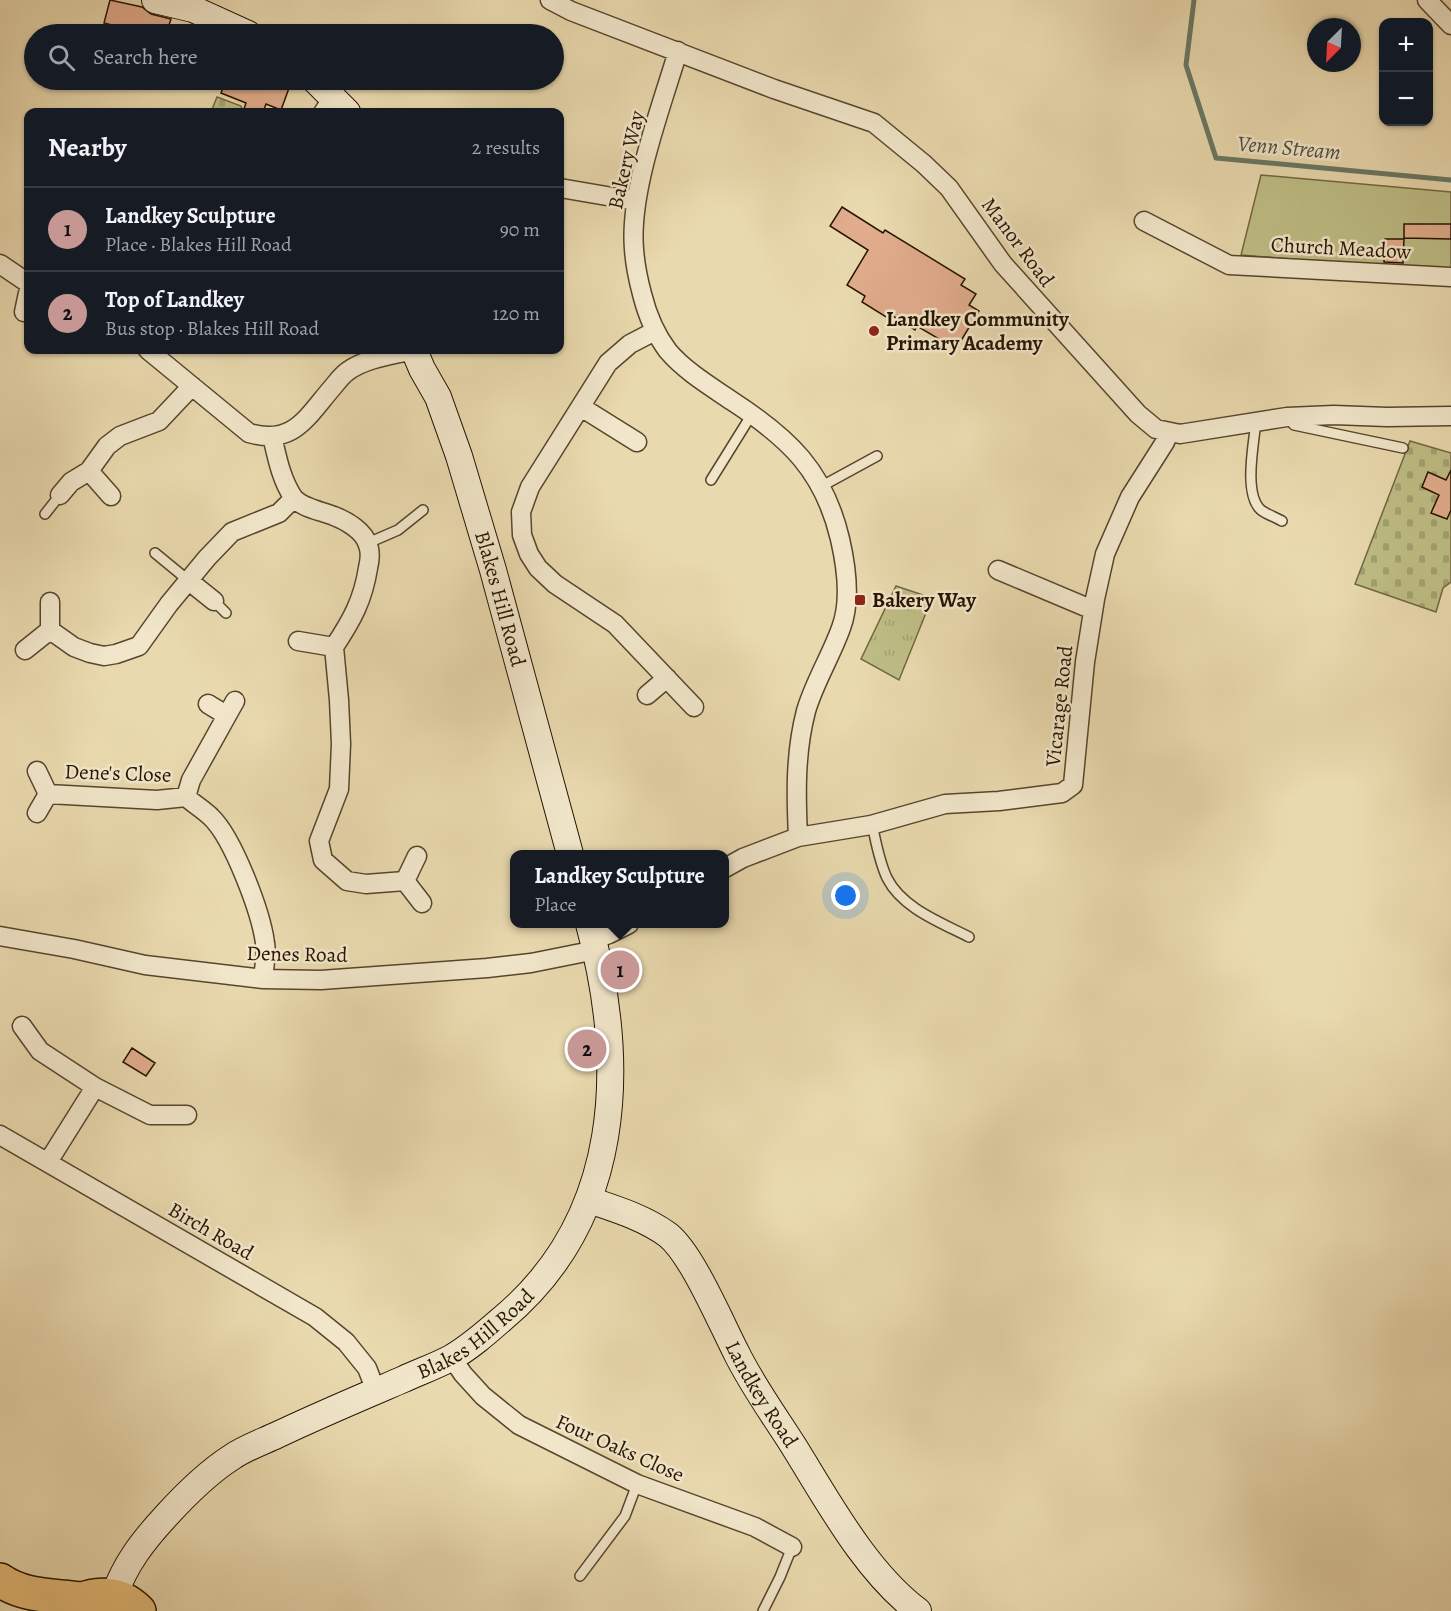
<!DOCTYPE html>
<html lang="en">
<head>
<meta charset="utf-8">
<style>
	body { margin:0; font-family:Alegreya,serif; background:#20242c; color:#f1f3f6 }
	.controls { position:absolute; right:18px; top:18px; display:grid; overflow:hidden; border-radius:12px; box-shadow:0 2px 4px #0004 }
	.controls button { width:54px; height:54px; display:grid; place-items:center; padding:0; border:0; border-bottom:2px solid #363941; background:#171b24; color:#f1f3f6; font:30px sans-serif }
	.compass { position:absolute; left:1307px; top:18px; width:54px; height:54px; border-radius:50%; background:#171b24; box-shadow:0 2px 4px #0004; rotate:204deg }
	.you { position:absolute; left:846px; top:896px; width:21px; height:21px; margin:-15px; border:4px solid #fff; border-radius:50%; background:#1a73e8; box-shadow:0 0 0 9px #1a73e833 }
	.badge { display:grid; place-items:center; width:39px; height:39px; border-radius:50%; background:#c59692; color:#111; font-size:20px; font-weight:700 }
	.pin { position:absolute; translate:-50% -50%; border:3px solid #fff; box-shadow:0 2px 6px #0006 }
	.popup { position:absolute; left:510px; top:850px; width:219px; height:78px; box-sizing:border-box; display:grid; place-content:center; border-radius:12px; background:#171b24; filter:drop-shadow(0 2px 4px #0005); font-size:20px; white-space:nowrap; color:#9ea1a6 }
	.popup b { font-size:22px; color:#f1f3f6 }
	.popup::after { content:''; position:absolute; left:50%; top:100%; margin-left:-12px; border:12px solid transparent; border-top-color:#171b24 }
	.list { margin:0; padding:0; list-style:none }
	h2 { display:flex; justify-content:space-between; align-items:center; height:78px; margin:0; padding:0 24px; font-size:26px }
	h2 small { font-size:20px; font-weight:400; color:#9ea1a6 }
	.list li { display:grid; grid-template-columns:39px 1fr auto; gap:18px; align-items:center; box-sizing:border-box; height:84px; padding:0 24px; border-top:2px solid #363941 }
	.list b { display:block; font-size:22px; white-space:nowrap }
	.list p { margin:0; font-size:20px; white-space:nowrap; color:#9ea1a6 }
	.list em { font-size:20px; font-style:normal; color:#9ea1a6 }
	.icon { flex:none; width:33px; height:33px; fill:none; stroke:currentColor; stroke-width:2; stroke-linecap:round; stroke-linejoin:round }
	.map { position:relative; flex:none; width:1451px; height:1611px; overflow:hidden }
	.search { position:absolute; background:#171b24; box-shadow:0 2px 4px #0004; left:24px; top:24px; width:540px; height:66px; display:flex; align-items:center; gap:15px; box-sizing:border-box; padding:0 21px; border-radius:33px; color:#9ea1a6; font-size:22px }
	.panel { position:absolute; background:#171b24; box-shadow:0 2px 4px #0004; left:24px; top:108px; width:540px; height:246px; border-radius:12px }
	.map>svg:first-child { display:block }
</style>
</head>
<body>
<div class="map">
<svg width="1451" height="1611" viewBox="0 0 1451 1611">
	<defs>
		<pattern id="cemetery-stones" width="16" height="16" patternUnits="userSpaceOnUse" patternTransform="scale(1.5)"><rect width="16" height="16" fill="#bebd85"/><path d="M2 7V4a2 2 0 0 1 4 0v3zM10 15v-3a2 2 0 0 1 4 0v3z" fill="#a3a271"/></pattern>
		<pattern id="park-tufts" width="24" height="20" patternUnits="userSpaceOnUse" patternTransform="scale(1.5)"><rect width="24" height="20" fill="#bebd85"/><path d="M3 7l-1-3M5 7V3M7 7l1-3M15 17l-1-3M17 17v-4M19 17l1-3" fill="none" stroke="#a3a271"/></pattern>
	</defs>
	<rect width="100%" height="100%" fill="#e9d9ae"/>
	<filter id="stains"><feTurbulence type="fractalNoise" baseFrequency=".00333" numOctaves="4"/><feColorMatrix values="0 0 0 0 .2 0 0 0 0 .09 0 0 0 0 .02 0 0 0 .5 -.17"/></filter>
	<radialGradient id="worn" r=".72"><stop offset=".6" stop-color="#630" stop-opacity="0"/><stop offset="1" stop-color="#630" stop-opacity=".3"/></radialGradient>
	<!-- grass -->
	<path fill="#bebd85" stroke="#726842" stroke-width="1.5" d="M1261,175L1451,192V272L1241,255Z"/>
	<!-- cemetery -->
	<path fill="url(#cemetery-stones)" stroke="#726842" stroke-width="1.5" d="M217,97L241,106L243,112H211Z
		M1410,441L1451,453V582L1443,588L1436,612L1355,584Z"/>
	<!-- park -->
	<path fill="url(#park-tufts)" stroke="#726842" stroke-width="1.5" d="M896,586L932,598L899,680L861,659Z"/>
	<g fill="none" stroke-linecap="round" stroke-linejoin="round">
		<!-- stream -->
		<path stroke="#6a7866" stroke-width="5" d="M1194,0L1186,65L1216,158L1451,180"/>
	</g>
	<!-- building -->
	<path fill="#e1ad8d" stroke="#261400" stroke-width="1.5" d="M110,0L142,7L151,14L171,19L166,34H147L104,23Z
		M226,80H292L281,110L266,104L263,112H255L244,109L246,103L221,93Z
		M842,207L883,233L885,230L965,279L961,285L976,294L969,305L979,311L956,349L917,326L915,330L893,316L891,320L862,302L865,296L847,285L868,250L830,226Z
		M1404,224H1451V239L1404,238Z
		M1385,239H1404L1403,263L1384,262Z
		M1451,470V510L1447,519L1431,513L1439,495L1422,487L1428,472L1446,480Z
		M132,1048L155,1063L146,1076L123,1062Z"/>
	<g fill="none" stroke-linecap="round" stroke-linejoin="round">
		<defs>
			<path id="lane" d="M318,112L328,97
				M1289,419L1294,425L1403,448
				M1256,421C1254,443 1243,494 1261,510C1266,514 1275,517 1282,521
				M711,480L752,414
				M822,486L877,456
				M45,514L60,495
				M368,543L398,530L423,510
				M155,553L189,581
				M214,601L226,613
				M872,824C876,842 879,861 887,878C902,908 940,922 969,937
				M580,1576L625,1516L637,1484
				M763,1611L780,1577L792,1547"/>
			<path id="street" d="M550,0L571,11L774,89L874,123L924,164L949,188L1003,264L1138,414L1156,429L1180,434L1287,417L1334,415L1387,417L1451,416
				M1427,0L1451,25
				M678,51C661,108 629,191 634,249C635,264 638,279 642,294C647,314 655,334 668,351C685,371 710,386 732,401C789,438 824,471 840,539C846,565 851,602 841,628C831,656 814,683 806,711C795,753 796,795 798,837
				M560,188L636,201
				M1144,221L1229,265L1451,277
				M0,264L28,283
				M24,312L28,293
				M655,331L630,344L608,363L530,487L521,512L522,535L529,554L538,568L555,584L615,624L694,707
				M148,350L249,433C293,446 307,417 332,388C337,382 342,375 348,371C366,358 393,355 414,350
				M581,407L637,442
				M272,436C277,457 281,479 293,497C301,508 322,511 334,516C347,521 364,531 368,545C371,553 370,560 368,568C363,600 352,620 334,647L298,641
				M89,471L111,496
				M60,495L71,482L89,471L107,446L120,436L159,421L192,386
				M998,570L1093,610
				M189,581L214,601
				M50,630L74,647L90,653L104,656L116,654L139,646L169,604L207,558L232,532L279,513L294,498
				M334,647L339,700L341,744L339,789L319,841L323,860L347,881L366,884L405,881
				M25,650L50,630V602
				M647,695L667,678
				M235,701L191,780L186,797C194,804 204,810 211,817C233,838 261,912 265,943C267,954 264,968 263,979
				M208,704L226,715
				M37,771L48,794
				M37,813L48,794L157,800L186,797
				M417,856L405,881L422,903
				M725,868L743,858L798,837L871,825L945,804L999,801L1062,793L1073,785L1085,662L1095,599L1105,554L1130,497L1165,442L1169,432
				M0,936L74,949L145,965L263,979L321,980L487,968L531,963L596,950
				M593,940L609,934L629,924
				M22,1026L40,1051L95,1087L150,1115H187
				M0,1135L315,1317L346,1342L367,1368L376,1391
				M48,1162L95,1087
				M452,1358L463,1374L483,1396L519,1425L637,1484L755,1527L792,1547"/>
			<g id="secondary">
				<path d="M155,0L193,9L248,34"/>
				<path d="M315,80L347,112"/>
				<path id="s1" d="M414,350L422,369L438,397L459,456L493,570L570,854"/>
				<path id="s2" d="M589,1200C616,1209 645,1218 668,1235C692,1254 721,1323 736,1352C752,1385 774,1415 793,1445C828,1501 865,1571 918,1611"/>
				<path id="s3" d="M114,1596C125,1564 143,1541 166,1516C186,1494 207,1473 232,1457C245,1448 262,1442 277,1435C319,1415 362,1397 404,1379C419,1372 436,1366 451,1358C469,1348 486,1333 502,1319C623,1218 627,1065 589,924"/>
			</g>
			<path id="highway" d="M0,1580C24,1597 53,1595 81,1599
				M65,1611C86,1591 118,1589 139,1611"/>
		</defs>
		<!-- lane casing -->
		<use href="#lane" stroke="#57452c" stroke-width="12"/>
		<!-- street casing -->
		<use href="#street" stroke="#57452c" stroke-width="21"/>
		<!-- secondary casing -->
		<use href="#secondary" stroke="#261400" stroke-width="28"/>
		<!-- highway casing -->
		<use href="#highway" stroke="#261400" stroke-width="36"/>
		<!-- lane -->
		<use href="#lane" stroke="#f1e6ca" stroke-width="9"/>
		<!-- street -->
		<use href="#street" stroke="#f1e6ca" stroke-width="18"/>
		<!-- secondary -->
		<use href="#secondary" stroke="#f1e6ca" stroke-width="26"/>
		<!-- highway -->
		<use href="#highway" stroke="#e4bc77" stroke-width="33"/>
	</g>
	<!-- markers -->
	<g fill="#8f2418" stroke="#f1e6ca" stroke-width="2">
		<circle cx="874" cy="331" r="6"/>
		<rect x="854" y="594" width="12" height="12" rx="3"/>
	</g>
	<g text-anchor="middle" dominant-baseline="central" stroke-width="5" stroke-linejoin="round" paint-order="stroke">
		<!-- street labels -->
		<g font-size="21" fill="#261400" stroke="#f1e6ca">
			<text transform="translate(626 160) rotate(-77)">Bakery Way</text>
			<text transform="translate(1018 242) rotate(53)">Manor Road</text>
			<text transform="translate(1341 248) rotate(3)">Church Meadow</text>
			<text stroke="none"><textPath href="#s1" startOffset="264">Blakes Hill Road</textPath></text>
			<text transform="translate(1059 706) rotate(-84)">Vicarage Road</text>
			<text transform="translate(118 773) rotate(2)">Dene's Close</text>
			<text transform="translate(297 954) rotate(1)">Denes Road</text>
			<text transform="translate(211 1231) rotate(30)">Birch Road</text>
			<text stroke="none"><textPath href="#s3" startOffset="459">Blakes Hill Road</textPath></text>
			<text stroke="none"><textPath href="#s2" startOffset="272">Landkey Road</textPath></text>
			<text transform="translate(620 1448) rotate(24)">Four Oaks Close</text>
		</g>
		<!-- poi labels -->
		<g font-size="21" font-weight="bold" fill="#261400" stroke="#f1e6ca" text-anchor="start">
			<text x="886" y="319">Landkey Community<tspan x="886" dy="24">Primary Academy</tspan></text>
			<text x="872" y="600">Bakery Way</text>
		</g>
		<!-- water labels -->
		<g font-size="22" font-style="italic" fill="#4e4e3c" stroke="#f1e6ca">
			<text transform="translate(1289 148) rotate(5)">Venn Stream</text>
		</g>
	</g>
	<rect width="100%" height="100%" filter="url(#stains)"/>
	<rect width="100%" height="100%" fill="url(#worn)"/>
</svg>
<div class="controls">
<button>+</button>
<button>−</button>
</div>
<svg class="compass" viewBox="-18 -18 36 36"><path d="M0-13l5 13h-10z" fill="#e53935"/><path d="M0 13l5-13h-10z" fill="#9ea1a6"/></svg>
<div class="you"></div>
<div class="pin badge" style="left:620px;top:970px">1</div>
<div class="popup"><b>Landkey Sculpture</b>Place</div>
<div class="pin badge" style="left:587px;top:1049px">2</div>
<div class="search"><svg class="icon" aria-label="search" viewBox="0 0 24 24"><circle cx="10" cy="10" r="6"/><path d="M15 15l6 6"/></svg>Search here</div>
<section class="panel">
<h2>Nearby<small>2 results</small></h2>
<ul class="list">
<li><span class="badge">1</span><div><b>Landkey Sculpture</b><p>Place · Blakes Hill Road</p></div><em>90 m</em></li>
<li><span class="badge">2</span><div><b>Top of Landkey</b><p>Bus stop · Blakes Hill Road</p></div><em>120 m</em></li>
</ul>
</section>
</div>
</body>
</html>
